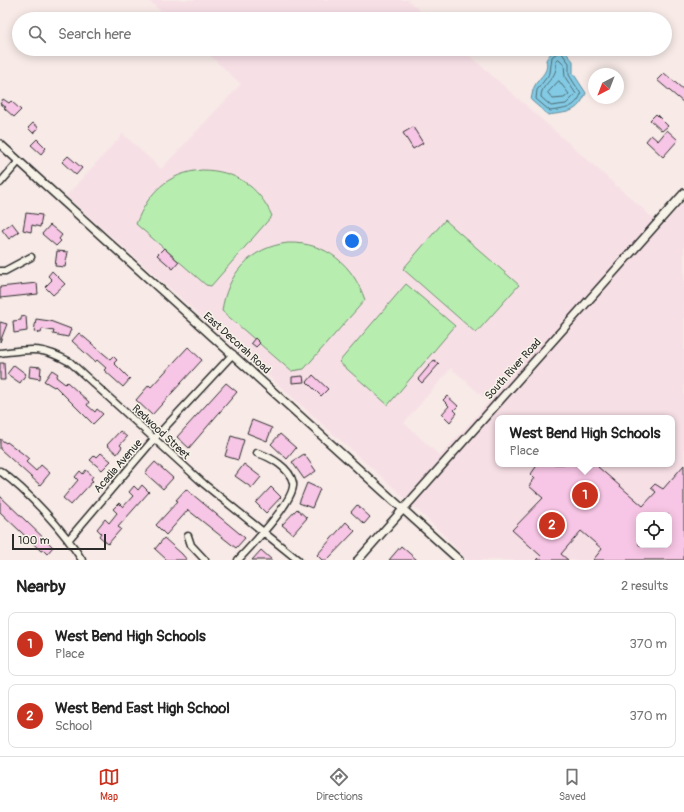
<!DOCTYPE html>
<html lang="en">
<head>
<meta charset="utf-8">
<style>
	body { margin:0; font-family:Pangolin,sans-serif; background:#f2f2f2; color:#222 }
	.controls { position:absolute; right:12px; bottom:12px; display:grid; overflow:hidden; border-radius:8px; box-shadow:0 2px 10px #0003 }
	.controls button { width:36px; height:36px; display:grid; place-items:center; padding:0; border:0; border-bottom:1px solid #e0e0e0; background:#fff; color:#222; font:20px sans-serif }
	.compass { position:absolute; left:588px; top:68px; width:36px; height:36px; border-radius:50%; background:#fff; box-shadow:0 2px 10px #0003; rotate:222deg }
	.scale { position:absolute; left:12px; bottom:10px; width:94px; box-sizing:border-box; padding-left:4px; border:2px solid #2b2b2b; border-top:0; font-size:11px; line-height:14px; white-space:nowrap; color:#2b2b2b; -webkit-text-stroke:3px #f7f3e8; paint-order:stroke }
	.you { position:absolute; left:352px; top:241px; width:14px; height:14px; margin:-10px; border:3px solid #fff; border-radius:50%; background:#1a73e8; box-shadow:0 0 0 6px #1a73e833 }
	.badge { display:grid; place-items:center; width:26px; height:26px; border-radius:50%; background:#c8321e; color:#fff; font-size:13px; font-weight:700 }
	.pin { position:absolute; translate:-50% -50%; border:2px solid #fff; box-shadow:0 1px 4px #0006 }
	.popup { position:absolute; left:495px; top:415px; width:180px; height:52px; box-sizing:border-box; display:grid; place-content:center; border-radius:8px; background:#fff; filter:drop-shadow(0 1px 3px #0005); font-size:13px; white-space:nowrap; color:#767676 }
	.popup b { font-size:15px; color:#222 }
	.popup::after { content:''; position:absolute; left:50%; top:100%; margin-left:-8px; border:8px solid transparent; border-top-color:#fff }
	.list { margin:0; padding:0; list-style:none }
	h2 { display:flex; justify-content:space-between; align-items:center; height:52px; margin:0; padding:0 16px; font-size:17px }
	h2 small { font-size:13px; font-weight:400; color:#767676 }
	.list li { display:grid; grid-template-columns:26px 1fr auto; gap:12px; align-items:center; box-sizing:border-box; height:64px; margin:0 8px 8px; padding:0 8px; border:1px solid #e0e0e0; border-radius:8px }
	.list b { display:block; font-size:15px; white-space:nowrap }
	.list p { margin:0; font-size:13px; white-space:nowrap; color:#767676 }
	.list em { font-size:13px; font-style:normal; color:#767676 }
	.icon { flex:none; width:22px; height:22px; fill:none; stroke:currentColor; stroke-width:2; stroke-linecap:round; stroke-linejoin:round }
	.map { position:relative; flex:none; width:684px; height:560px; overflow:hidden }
	.search { position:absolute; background:#fff; box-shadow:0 2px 10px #0003; left:12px; right:12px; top:12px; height:44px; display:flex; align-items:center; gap:10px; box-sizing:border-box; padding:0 14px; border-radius:22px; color:#767676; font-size:15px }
	.sheet { height:196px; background:#fff }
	nav { display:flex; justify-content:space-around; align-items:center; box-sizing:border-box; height:56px; border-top:1px solid #e0e0e0; background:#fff; font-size:11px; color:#767676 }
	nav a { display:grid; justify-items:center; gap:2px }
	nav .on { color:#c8321e }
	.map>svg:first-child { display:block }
</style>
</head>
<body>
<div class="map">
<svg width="684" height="560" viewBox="0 0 684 560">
	<rect width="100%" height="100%" fill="#f7eae7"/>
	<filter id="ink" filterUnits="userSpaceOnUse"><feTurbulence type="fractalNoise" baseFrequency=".025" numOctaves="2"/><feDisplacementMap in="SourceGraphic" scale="8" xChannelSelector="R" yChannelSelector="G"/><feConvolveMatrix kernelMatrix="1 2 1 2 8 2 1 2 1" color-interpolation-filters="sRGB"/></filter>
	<g filter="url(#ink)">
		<!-- built -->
		<path fill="#f7dfe6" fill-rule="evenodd" d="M148,0H408L429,19H170Z
			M203,49H462L662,226L684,201V560H467L441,532L393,487L66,196L123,134L161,169L241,84ZM451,368L489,402L440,456L404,423ZM498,418H672V464H498ZM639,515H669V545H639Z"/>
		<!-- green -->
		<path fill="#b7eeb0" stroke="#718c6e" d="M202,170C234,170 259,186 272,216L211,286L206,285L136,224C148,193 167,173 202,170Z
			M445,220L519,285L476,333L403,269Z
			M288,243C327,242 353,265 365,300L304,369L291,371L222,311C227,274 251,247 288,243Z
			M406,284L455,326L388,405L339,362Z"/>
		<!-- water -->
		<path fill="#83cae4" stroke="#608a9a" d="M563,49L573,61V73L586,93C577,114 567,112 548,115L531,100C532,97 532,93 533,90C537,77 550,74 546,60C550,53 555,49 563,49Z"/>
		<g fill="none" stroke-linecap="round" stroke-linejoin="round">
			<!-- shore -->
			<path stroke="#4e6b75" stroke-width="1" d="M559,52H561L569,63V75L581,94C575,109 564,109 550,111L536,99L537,90L550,73L552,57Z
				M559,59L564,64L565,77L576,94L566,104L551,106L541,97C541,82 559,80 556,61Z
				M559,81L569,94L564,98L553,99L548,93Z"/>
		</g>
		<!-- building -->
		<path fill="#f7c5e5" stroke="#2b2b2b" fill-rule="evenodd" d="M664,73L684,90V103L657,80Z
			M3,99L9,103L11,101L21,110L14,117L4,108L6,107L0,104Z
			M656,114L668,126L662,131L650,120Z
			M33,123L39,128L33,133L28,128Z
			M413,127L423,143L413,149L403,133Z
			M667,130L678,140L663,157L646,141L651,135L658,141Z
			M37,139L46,148L41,154L31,145Z
			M68,156L82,168L76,175L62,162Z
			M26,213L42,215L40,227L32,225L31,232L23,230Z
			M12,223L19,232L9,239L2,230Z
			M50,225L62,235L59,239L61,241L56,246L42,234Z
			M164,248L179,262L173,269L157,255Z
			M57,251L68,252L65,267L55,266Z
			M52,271L65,284L53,295L45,287L52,280L48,276Z
			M37,283L38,294L0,298V287Z
			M26,316L27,331L14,333L13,321L21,320V317Z
			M36,319L50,321L71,329L68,337L53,334L54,331L42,329L41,333L34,332Z
			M0,322L7,324L0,342Z
			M79,333L110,359L113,356L117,360L114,363L130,379L123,387L104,370L106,368L97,360L95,362L72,341Z
			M255,338L260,343L256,347L251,343Z
			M188,347L202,360L152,415L136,400L149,385L151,387Z
			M434,360L439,364L422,383L418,379Z
			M0,363H4L5,380H0Z
			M14,365L26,374L20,383L7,374Z
			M30,366L41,367L40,379L29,377Z
			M52,370L58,374L56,377L65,384L67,382L89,402L87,405L95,412L97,409L103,414L93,424L55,386L54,387L44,381Z
			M313,375L328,389L321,396L307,382Z
			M303,376L304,382L292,383V377Z
			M226,383L237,392L189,448L177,437Z
			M447,396L458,406L454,410L457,413L450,422L442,414L449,406L443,400Z
			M252,420L272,428L267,441L247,433Z
			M120,431L127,437L120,445L122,447L117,454L107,445Z
			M280,434L296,448L287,459L271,444Z
			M231,436L244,440L238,460L225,456Z
			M0,439L6,443L7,442L22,453L29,459L26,462L36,471L41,465L50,473L40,485L0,449Z
			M101,453L111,461L102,470L90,460L95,455L97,457Z
			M304,454L316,471L304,479L292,462Z
			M155,462L173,478L163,489L145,473Z
			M244,464L261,477L252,488L235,476Z
			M538,464H600L598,467L643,506L656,492L651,488L655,484L663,489L684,465V560H593L602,549L581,531L561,554L568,560H537L541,556L512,530L543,498L529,486L535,478L531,474ZM639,515H669V545H639Z
			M86,470L93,476L91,479L93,481L71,505L63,498L78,480L75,477L80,471L83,474Z
			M307,483L320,489L312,508L299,503Z
			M142,485L149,492L118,527L121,529L108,544L99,536L101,533L97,529L105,519L109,523L117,513L113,509L119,503L123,507L133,496L129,492L134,486L138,490Z
			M271,487L281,497L266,513L256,503Z
			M186,489L245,538L236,548L188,510L166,535L156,525L178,501L176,500Z
			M0,496L53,547L47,554L43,550L41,551L0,512Z
			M357,505L370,517L364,524L351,512Z
			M297,509L307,518L293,534L282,525Z
			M346,522L355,531L327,560H322L317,555Z
			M164,538L182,554L187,560H167L155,549Z
			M401,546L417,560H389Z
			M261,550L272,560H252Z"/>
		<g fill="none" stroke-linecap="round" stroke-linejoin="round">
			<defs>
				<path id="minor" d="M0,183L19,161
					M0,271H5L31,257
					M0,353C31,349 41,346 70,362L204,484L298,560
					M0,471C28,491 64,531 82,560
					M188,536L191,545L205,560
					M69,539L154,439L233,354
					M238,560C250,547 296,500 293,483C290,468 271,457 257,453"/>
				<path id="tertiary" d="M0,144L459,560
					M358,560L684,193"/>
			</defs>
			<!-- minor casing -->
			<use href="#minor" stroke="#2b2b2b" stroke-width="9"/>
			<!-- tertiary casing -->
			<use href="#tertiary" stroke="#2b2b2b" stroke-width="10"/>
			<!-- minor -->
			<use href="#minor" stroke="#f7f3e8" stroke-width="6"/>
			<!-- tertiary -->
			<use href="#tertiary" stroke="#f7f3e8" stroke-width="7"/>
		</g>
	</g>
	<g text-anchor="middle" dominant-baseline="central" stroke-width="3" stroke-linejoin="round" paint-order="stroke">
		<!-- street labels -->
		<g font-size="11" fill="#2b2b2b" stroke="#f7f3e8">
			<text transform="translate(237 343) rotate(42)">East Decorah Road</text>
			<text transform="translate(513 369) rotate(-48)">South River Road</text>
			<text transform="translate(161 432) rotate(43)">Redwood Street</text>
			<text transform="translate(118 466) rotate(-49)">Acadia Avenue</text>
		</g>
	</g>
</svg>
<div class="controls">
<button><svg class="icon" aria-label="locate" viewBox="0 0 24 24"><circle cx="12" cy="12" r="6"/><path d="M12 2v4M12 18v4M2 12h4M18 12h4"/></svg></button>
</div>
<svg class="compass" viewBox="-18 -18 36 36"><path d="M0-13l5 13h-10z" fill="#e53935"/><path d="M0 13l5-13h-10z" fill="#767676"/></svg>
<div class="scale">100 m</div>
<div class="you"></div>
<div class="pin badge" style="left:585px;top:495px">1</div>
<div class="popup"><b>West Bend High Schools</b>Place</div>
<div class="pin badge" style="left:552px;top:525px">2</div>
<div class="search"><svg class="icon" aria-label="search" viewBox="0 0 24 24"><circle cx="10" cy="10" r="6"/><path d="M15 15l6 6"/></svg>Search here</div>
</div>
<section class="sheet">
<h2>Nearby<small>2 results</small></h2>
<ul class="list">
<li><span class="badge">1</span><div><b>West Bend High Schools</b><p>Place</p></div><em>370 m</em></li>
<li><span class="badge">2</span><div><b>West Bend East High School</b><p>School</p></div><em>370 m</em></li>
</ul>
</section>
<nav>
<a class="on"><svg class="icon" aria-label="map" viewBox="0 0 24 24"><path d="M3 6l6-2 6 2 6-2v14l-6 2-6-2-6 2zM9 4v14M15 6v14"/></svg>Map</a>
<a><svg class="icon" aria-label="directions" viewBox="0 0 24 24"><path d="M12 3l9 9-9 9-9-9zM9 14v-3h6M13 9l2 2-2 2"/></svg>Directions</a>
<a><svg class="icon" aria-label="saved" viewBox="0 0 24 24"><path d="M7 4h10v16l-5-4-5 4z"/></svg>Saved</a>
</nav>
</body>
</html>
